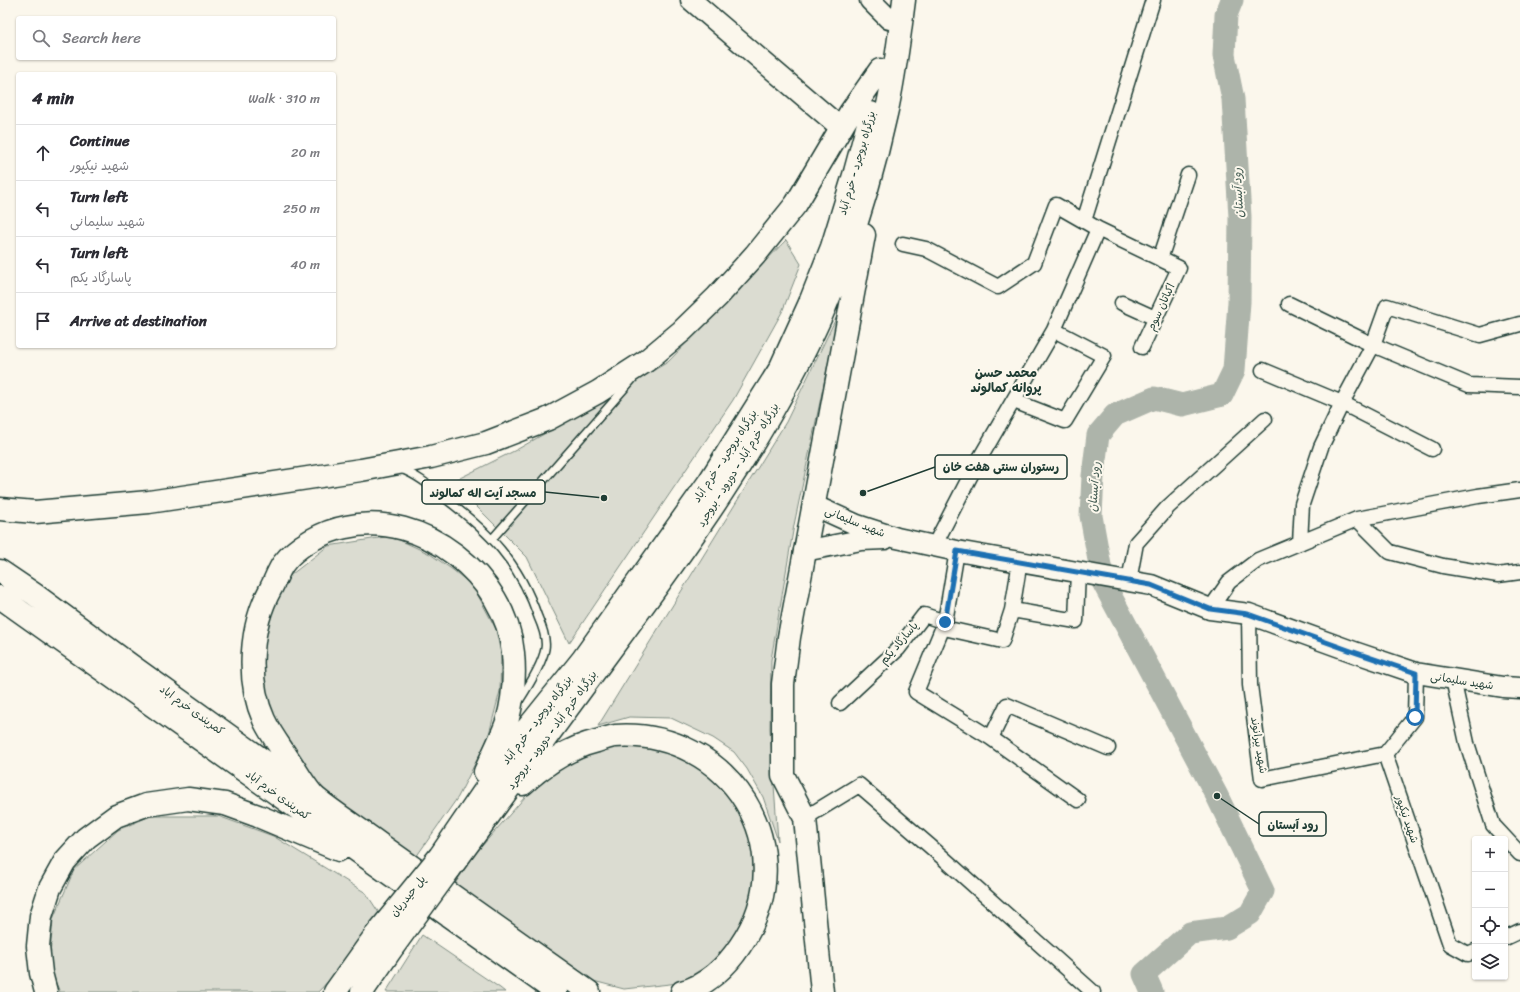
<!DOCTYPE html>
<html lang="en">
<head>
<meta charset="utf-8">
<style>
	body { margin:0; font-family:Sriracha,"Playpen Sans Arabic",sans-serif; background:#f2f2f3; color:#2b2b33 }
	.controls { position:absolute; right:12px; bottom:12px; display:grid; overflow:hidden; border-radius:4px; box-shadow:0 1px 3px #0004 }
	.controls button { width:36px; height:36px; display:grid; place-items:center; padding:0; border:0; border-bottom:1px solid #e1e1e2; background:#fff; color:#2b2b33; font:20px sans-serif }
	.stop { position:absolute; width:12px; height:12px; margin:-9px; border:3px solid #1f6fb2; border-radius:50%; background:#fff }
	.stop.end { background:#1f6fb2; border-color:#fff; box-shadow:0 1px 4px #0008 }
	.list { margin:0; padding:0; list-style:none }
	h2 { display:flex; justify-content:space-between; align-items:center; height:52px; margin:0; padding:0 16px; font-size:17px }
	h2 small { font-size:13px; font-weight:400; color:#7c7c81 }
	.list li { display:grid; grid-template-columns:26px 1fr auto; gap:12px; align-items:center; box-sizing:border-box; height:56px; padding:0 16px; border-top:1px solid #e1e1e2 }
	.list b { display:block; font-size:15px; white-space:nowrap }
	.list p { margin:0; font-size:13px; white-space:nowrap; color:#7c7c81 }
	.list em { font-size:13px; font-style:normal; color:#7c7c81 }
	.icon { flex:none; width:22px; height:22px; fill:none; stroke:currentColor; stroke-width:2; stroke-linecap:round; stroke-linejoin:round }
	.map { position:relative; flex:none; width:1520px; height:992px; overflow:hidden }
	.search { position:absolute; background:#fff; box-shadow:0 1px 3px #0004; left:16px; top:16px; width:320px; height:44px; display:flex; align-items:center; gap:10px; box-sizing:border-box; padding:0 14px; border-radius:4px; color:#7c7c81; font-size:15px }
	.panel { position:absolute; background:#fff; box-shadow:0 1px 3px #0004; left:16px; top:72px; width:320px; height:276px; border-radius:4px }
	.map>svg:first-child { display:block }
</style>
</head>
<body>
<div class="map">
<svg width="1520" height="992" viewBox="0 0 1520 992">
	<rect width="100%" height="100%" fill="#fbf7ec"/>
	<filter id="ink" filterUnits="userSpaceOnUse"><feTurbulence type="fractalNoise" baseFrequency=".025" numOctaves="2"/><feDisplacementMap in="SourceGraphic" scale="8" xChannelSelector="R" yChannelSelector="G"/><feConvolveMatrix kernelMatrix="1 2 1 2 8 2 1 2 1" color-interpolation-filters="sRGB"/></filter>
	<g filter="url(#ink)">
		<!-- green -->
		<path fill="#dbdcd1" stroke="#7d8c82" d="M786,240L801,264L782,312L733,400L569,643L527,557L452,482L518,449L668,362Z
			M839,312L794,525L771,660L770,729L778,841L763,797L747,769L734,752L713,738L671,718L629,717L598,726L786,422Z
			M391,536L430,554L453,570L473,586L496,629L501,654L500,691L488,738L458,797L416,857L364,823L304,774L269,720L258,664L266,619L283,581L328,546Z
			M634,746L660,750L685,758L710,775L742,813L755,852L751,903L725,955L679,983L624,989L578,977L451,890L473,856L533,788L566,763L587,751L612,747Z
			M150,816H218L273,836L366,893L381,916L334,975L318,992H60L49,968L53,919L74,870L118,830Z
			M422,935L500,988L505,992H386Z"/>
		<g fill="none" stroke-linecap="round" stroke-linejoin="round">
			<!-- river -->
			<path stroke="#adb4aa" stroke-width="23" d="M1152,992L1144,974L1190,933L1227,928L1250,914L1263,891L1217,796L1103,582L1091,516L1093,476L1098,435L1115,415L1154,398L1182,405L1222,395L1234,370L1239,302L1240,217L1233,99L1224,55L1226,15L1232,0"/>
			<defs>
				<path id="lane" d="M400,469C416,474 430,486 443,497C489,532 519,561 538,617C542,626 547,639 545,649C542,665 528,687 519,701
					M492,539L632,380"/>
				<path id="street" d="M1084,221L1153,0
					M903,244L926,249L998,287L1034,263L1056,205L1098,229L1179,268L1142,347
					M1160,259L1188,175
					M1122,303L1155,318
					M1289,304L1373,345L1469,385L1520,387
					M1263,370L1342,403L1432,449
					M1014,401L1065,421L1104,356L1054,330
					M1357,519L1390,552L1443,566L1498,575L1520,572
					M1300,543L1302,504L1321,447L1342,403L1373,345L1387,306L1480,335L1520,324
					M934,546L976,465L1054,330L1098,229
					M1129,581L1136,543L1168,507L1265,419
					M1210,609L1229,582L1258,560L1357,519L1478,496L1520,490
					M1012,610L1020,561
					M1249,614L1250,685L1262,779L1385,754
					M945,622L916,692L991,738L1078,800
					M944,628L1002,641L1012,610L1076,621L1078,571
					M1416,673L1415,717L1385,754L1450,944L1468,954L1475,951
					M1453,679L1467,743L1493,825L1520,854
					M840,703L898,649L924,615L945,622L957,551
					M991,738L1007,705L1108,748
					M805,818L859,785L931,847L1093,992
					M1505,938L1520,931"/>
				<path id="secondary" d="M691,0L841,128
					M870,0L889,19
					M813,505L857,525L897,538L957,551L1151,585L1210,609L1249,614L1354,652L1416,673L1503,687L1520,688
					M804,551L861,540L885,539"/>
				<path id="highway" d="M0,509L35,512L149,502L361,470L431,457L486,443L548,419L598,392L646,361L682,331L717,297L755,255L796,204L850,113L880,70
					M0,571L34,594L129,664L303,789
					M0,597L556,992
					M523,784C545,764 568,748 597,741C603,739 609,737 615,736C729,728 807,849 740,946C727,966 706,986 682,992
					M374,840L589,992
					M385,848C363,831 338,816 316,798C307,790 298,773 291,763C282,749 271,735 264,720C246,680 250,626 271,588C275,581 278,571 283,564C296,546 324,531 346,527C422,510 506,576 513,653C515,675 513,701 507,722C501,739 492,756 485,772
					M440,856L526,730L583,659L709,482L780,369L809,305L832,247L855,172L871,113
					M449,870C500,800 551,730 603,660C684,551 766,439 822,314C850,250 871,182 886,114C895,76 899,38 904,0
					M46,992L41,973L38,946L41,916L50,888L65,861L86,838L116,816L146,805L188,799L225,804L258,816L339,850
					M335,992L375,936
					M362,992L393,947
					M822,992L805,818L783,775V684L789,637L864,235"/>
			</defs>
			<!-- lane casing -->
			<use href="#lane" stroke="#1f3d34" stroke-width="10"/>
			<!-- street casing -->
			<use href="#street" stroke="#1f3d34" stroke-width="17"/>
			<!-- secondary casing -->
			<use href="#secondary" stroke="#1f3d34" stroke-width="23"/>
			<!-- highway casing -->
			<use href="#highway" stroke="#1f3d34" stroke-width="25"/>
			<!-- lane -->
			<use href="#lane" stroke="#fbf7ec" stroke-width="7"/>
			<!-- street -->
			<use href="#street" stroke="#fbf7ec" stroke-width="14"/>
			<!-- secondary -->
			<use href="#secondary" stroke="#fbf7ec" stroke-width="20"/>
			<!-- highway -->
			<use href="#highway" stroke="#fbf7ec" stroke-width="22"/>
			<defs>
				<path id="highway-bridge" d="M375,936L440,856
					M393,947L449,870"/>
			</defs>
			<!-- highway-bridge casing -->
			<use href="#highway-bridge" stroke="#1f3d34" stroke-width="25" stroke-linecap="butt"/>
			<!-- highway-bridge -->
			<use href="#highway-bridge" stroke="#fbf7ec" stroke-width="22"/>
		</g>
	</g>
	<g fill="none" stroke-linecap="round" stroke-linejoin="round" filter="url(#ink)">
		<!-- route -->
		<path stroke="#1f6fb2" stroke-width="5" d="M945,622L957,551L1151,585L1210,609L1248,614L1354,652L1416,673L1415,717"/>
	</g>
	<g text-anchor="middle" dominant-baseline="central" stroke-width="4" stroke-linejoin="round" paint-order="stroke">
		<!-- street labels -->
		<g font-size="11" fill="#1f3d34" stroke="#fbf7ec">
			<text transform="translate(857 163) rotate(-74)">بزرگراه بروجرد - خرم آباد</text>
			<text transform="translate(1161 307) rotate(-65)">اکباتان سوم</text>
			<text transform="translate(725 456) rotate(-57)">بزرگراه بروجرد - خرم آباد</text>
			<text transform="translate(738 465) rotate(-58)">بزرگراه خرم آباد - دورود - بروجرد</text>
			<text transform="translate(855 522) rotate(22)">شهید سلیمانی</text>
			<text transform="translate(899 643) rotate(-49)">پاسارگاد یکم</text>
			<text transform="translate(1462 681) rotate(9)">شهید سلیمانی</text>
			<text transform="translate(192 710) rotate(36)">کمربندی خرم اباد</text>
			<text transform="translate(537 720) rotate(-53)">بزرگراه بروجرد - خرم آباد</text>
			<text transform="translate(552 730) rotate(-54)">بزرگراه خرم آباد - دورود - بروجرد</text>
			<text transform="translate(1259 745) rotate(81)">شهید بیرانوند</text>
			<text transform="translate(278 795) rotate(36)">کمربندی خرم آباد</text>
			<text transform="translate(1407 819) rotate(71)">شهید نیکپور</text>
			<text transform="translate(408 896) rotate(-51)">پل حیدریان</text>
		</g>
		<!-- water labels -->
		<g font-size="12" font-style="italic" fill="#425b52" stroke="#fbf7ec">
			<text transform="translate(1238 193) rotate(-93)">رود آبستان</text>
			<text transform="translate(1094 487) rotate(-86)">رود آبستان</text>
		</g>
		<!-- quarter labels -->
		<g font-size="13" font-weight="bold" fill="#1f3d34" stroke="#fbf7ec">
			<text x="1006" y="372">محمد حسن<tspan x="1006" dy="15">پروانه کمالوند</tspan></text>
		</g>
	</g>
	<!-- callouts -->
	<path fill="none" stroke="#1f3d34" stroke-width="1.5" d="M863 493L935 467M604 498L545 492M1217 796L1259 824"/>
	<g fill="#1f3d34" stroke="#fbf7ec" stroke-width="1.5">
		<circle cx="863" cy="493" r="4"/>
		<circle cx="604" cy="498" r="4"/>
		<circle cx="1217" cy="796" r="4"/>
	</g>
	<g fill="#fbf7ec" stroke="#1f3d34" stroke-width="1.5">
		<rect x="935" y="455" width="132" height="24" rx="4"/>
		<rect x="422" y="480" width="123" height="24" rx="4"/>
		<rect x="1259" y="812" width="67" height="24" rx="4"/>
	</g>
	<g font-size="12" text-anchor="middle" font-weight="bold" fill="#1f3d34">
		<text x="1001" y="471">رستوران سنتی هفت خان</text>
		<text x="483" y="497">مسجد آیت اله کمالوند</text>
		<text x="1293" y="829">رود آبستان</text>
	</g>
</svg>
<div class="controls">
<button>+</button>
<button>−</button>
<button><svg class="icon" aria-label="locate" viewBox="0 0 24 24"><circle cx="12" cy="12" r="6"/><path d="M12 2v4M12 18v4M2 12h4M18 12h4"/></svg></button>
<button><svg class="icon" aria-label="layers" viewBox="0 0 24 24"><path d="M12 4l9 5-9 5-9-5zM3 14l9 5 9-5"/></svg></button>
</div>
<div class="stop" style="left:1415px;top:717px"></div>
<div class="stop end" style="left:945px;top:622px"></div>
<div class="search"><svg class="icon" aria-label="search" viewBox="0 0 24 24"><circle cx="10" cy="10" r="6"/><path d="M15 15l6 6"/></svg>Search here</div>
<section class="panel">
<h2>4 min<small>Walk · 310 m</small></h2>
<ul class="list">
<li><svg class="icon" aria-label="ahead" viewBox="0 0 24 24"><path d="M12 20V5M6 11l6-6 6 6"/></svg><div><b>Continue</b><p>شهید نیکپور</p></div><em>20 m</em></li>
<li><svg class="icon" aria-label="left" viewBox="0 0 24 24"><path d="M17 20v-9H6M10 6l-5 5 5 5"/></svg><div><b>Turn left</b><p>شهید سلیمانی</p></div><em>250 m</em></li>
<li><svg class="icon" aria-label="left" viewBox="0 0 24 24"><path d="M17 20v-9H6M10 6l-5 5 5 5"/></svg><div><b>Turn left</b><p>پاسارگاد یکم</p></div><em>40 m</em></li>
<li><svg class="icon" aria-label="arrive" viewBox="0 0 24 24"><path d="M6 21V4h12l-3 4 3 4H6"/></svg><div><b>Arrive at destination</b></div></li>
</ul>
</section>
</div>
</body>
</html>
